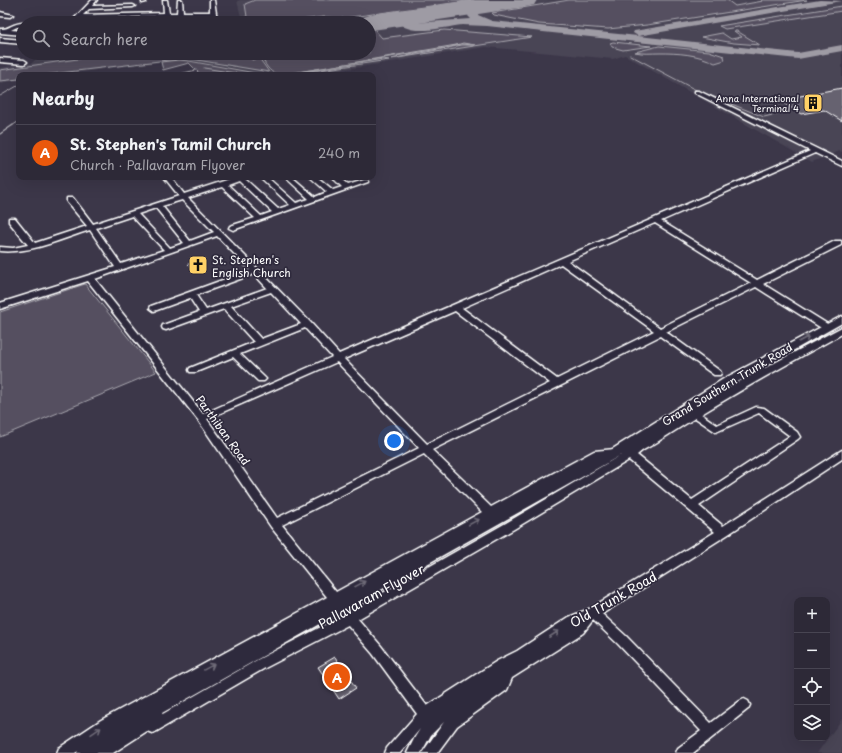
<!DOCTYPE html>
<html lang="en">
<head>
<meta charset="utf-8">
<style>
	body { margin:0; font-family:"Playpen Sans",sans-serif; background:#393542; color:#f1f3f6 }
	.controls { position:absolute; right:12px; bottom:12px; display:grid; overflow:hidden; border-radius:8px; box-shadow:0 4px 16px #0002 }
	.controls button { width:36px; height:36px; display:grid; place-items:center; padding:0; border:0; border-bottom:1px solid #484552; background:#2d2937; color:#f1f3f6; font:20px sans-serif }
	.you { position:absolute; left:394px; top:441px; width:14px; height:14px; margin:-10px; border:3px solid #fff; border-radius:50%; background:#1a73e8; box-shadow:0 0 0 6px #1a73e833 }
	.badge { display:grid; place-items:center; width:26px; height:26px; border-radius:50%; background:#ea580c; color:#fff; font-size:13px; font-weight:700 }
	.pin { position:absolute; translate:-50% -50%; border:2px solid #fff; box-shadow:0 1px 4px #0006 }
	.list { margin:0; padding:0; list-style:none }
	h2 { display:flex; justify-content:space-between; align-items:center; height:52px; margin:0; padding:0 16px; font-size:17px }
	h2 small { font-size:13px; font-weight:400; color:#a7a6ad }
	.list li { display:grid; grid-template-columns:26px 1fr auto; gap:12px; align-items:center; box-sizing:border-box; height:56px; padding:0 16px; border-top:1px solid #484552 }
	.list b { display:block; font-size:15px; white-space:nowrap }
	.list p { margin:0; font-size:13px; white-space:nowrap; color:#a7a6ad }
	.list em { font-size:13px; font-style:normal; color:#a7a6ad }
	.icon { flex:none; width:22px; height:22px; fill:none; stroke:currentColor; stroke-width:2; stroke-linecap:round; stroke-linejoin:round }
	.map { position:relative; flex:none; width:842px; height:753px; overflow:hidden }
	.search { position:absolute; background:#2d2937; box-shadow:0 4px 16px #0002; left:16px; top:16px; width:360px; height:44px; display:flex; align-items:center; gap:10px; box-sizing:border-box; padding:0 14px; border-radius:22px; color:#a7a6ad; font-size:15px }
	.panel { position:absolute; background:#2d2937; box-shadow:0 4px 16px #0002; left:16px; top:72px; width:360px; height:108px; border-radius:8px }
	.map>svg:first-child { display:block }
</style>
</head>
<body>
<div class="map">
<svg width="842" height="753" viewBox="0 0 842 753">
	<rect width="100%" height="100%" fill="#3c3749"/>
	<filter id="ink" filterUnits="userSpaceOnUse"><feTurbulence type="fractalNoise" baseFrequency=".025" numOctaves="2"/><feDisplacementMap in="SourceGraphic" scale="8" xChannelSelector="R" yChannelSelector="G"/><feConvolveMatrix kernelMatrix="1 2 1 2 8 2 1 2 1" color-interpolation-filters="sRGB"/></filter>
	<g filter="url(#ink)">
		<!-- built -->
		<path fill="#494455" d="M240,0H842V152L839,151L812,162L625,55L613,59L486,47L310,75H201L189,63L163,70L161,62L56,75H19V80L0,83V68L32,63L37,58L83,57L109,53H369V23H217L242,21L237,1Z
			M842,719V753H817Z"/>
		<!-- green -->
		<path fill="#555060" stroke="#aaa8b0" d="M255,0H474L344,18L324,17L276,23H248L245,4Z
			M569,0H727L735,6L763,1L761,0H807L647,25L608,29L539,24L494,15L492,13Z
			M842,6V11L725,29L719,26Z
			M369,29H374L382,38L444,30L532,37L391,59L462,45H475L463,43L451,47L279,75C271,73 266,67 263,59L265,54L255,55L254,53H369Z
			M734,31H737L760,45L734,43L701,37L722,33L731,39L742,37Z
			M613,42L651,46L623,50L612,47L610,43Z
			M659,46L709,51L724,56L725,60L715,63C698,54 678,53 660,53C651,53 643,54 635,52Z
			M120,53H151L176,59L43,75H19V79L0,81V70Z
			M218,53H252L254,56L250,58L252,60L259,58L269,72L191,59Z
			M383,59L389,60L286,75Z
			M179,60L189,61L266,75H201L189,63L163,70L161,62Z
			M85,284L156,372L0,437V312Z"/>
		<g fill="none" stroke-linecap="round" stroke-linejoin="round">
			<!-- stream-far1 -->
			<path stroke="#afadb4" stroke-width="1" d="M630,55L694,89L764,117L785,112
				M204,68L248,75
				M176,75L196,70
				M281,75L462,44L474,45
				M0,96L19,85
				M12,126L19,121"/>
			<!-- stream -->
			<path stroke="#afadb4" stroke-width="1.5" d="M0,134L13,125"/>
			<!-- taxiway -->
			<path fill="#9e9ba4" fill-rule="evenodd" d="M820,0L842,1L638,36L798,53L842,45V51L798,59L487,26C479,26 470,25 462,25C445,27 410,37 398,22L400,17L410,13L415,16L409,21L413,23L471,19L468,16L471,8L485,3L490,6L479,12L478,15L492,21L638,36L633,33L634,31Z"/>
			<!-- runway -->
			<path fill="#9e9ba4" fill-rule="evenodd" d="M473,0H537L534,5L525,7L373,30L369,29V23L360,22L364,17L373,14Z"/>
		</g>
		<!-- building -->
		<path fill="#666270" stroke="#fff" d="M842,88V121L824,110L801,114L779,100Z
			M198,260L205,268L196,272L188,264Z
			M335,657L356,688L339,699L318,667Z"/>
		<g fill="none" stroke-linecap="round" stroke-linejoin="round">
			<defs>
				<path id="minor" d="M92,0H97L92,6L133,5L135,6L133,7L89,9L83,15L164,13L163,0H167L169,13H177L178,0H182L183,12H210V0H214L217,20L212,21L211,15H183L182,23L177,22V16L80,18L76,23H70Z
					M142,0H146V2L142,3Z
					M0,12L13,15L10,17L0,16Z
					M23,23V27H17L11,30L23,31V35L0,33V29C9,30 12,23 23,23Z
					M0,38L23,40V44L0,42Z
					M0,58L24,60L27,62L24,64L0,62Z
					M695,91H699L842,161V166L815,153L661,221L757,280L835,241H841V245L763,284L829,325L830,327L829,329H823L756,287L666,332L720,371L721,373L720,375H714L660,336L432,450L491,507L594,451L615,449L618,450L620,453L618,456L599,458L111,728L75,753H57L59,748L101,720L327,597L271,527L198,420L88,281L0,309V303L115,267L90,230C61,239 31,254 0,251V247L13,248L28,245L9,222V218H15L35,243L87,226L67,202V198H73L93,224L179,196L164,177H171L184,194L236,177H247L245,179L278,209L290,205L260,177H267L296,203L309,199L285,177H292L315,197L327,192L310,177H317L333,190L342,187L332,177H339L348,185L364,180H368V182L233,230L229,228L230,226L255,218L222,187L188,198L310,322L339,354L810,151L695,93ZM239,181L272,212L261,216L228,185ZM182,200L214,232L190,241L162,206ZM156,208L184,243L170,248L138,214ZM132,216L164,250L121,264L96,228ZM655,223L751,283L660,328L568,261ZM217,236L250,270L151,306L150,308L154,311L157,310L190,298L199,312L163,325L162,327L163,329L166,330L224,309L254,342L190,368L189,370L190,372H196L233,357L258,381H264L266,379L264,377L240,354L305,328L332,357L203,414L95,279ZM561,264L654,331L557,379L462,308ZM254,274L267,288L206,310L196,295ZM271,292L301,324L261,339L231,306ZM455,311L550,383L427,444L344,359ZM337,362L419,448L277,518L207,419ZM424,454L482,512L336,592L282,525Z
					M756,407L764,408L797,432L800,437L798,439L699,506L723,526L842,450V459L727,535L602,614L626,636L711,723L740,701L744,699L748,701L750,705L748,709L693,753H676L678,748L701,731L618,644L593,620L583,633L512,678L507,690L457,726L437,753H422L444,722L431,735L421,753H407L415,737L420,729L400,753H385L387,748L417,714L373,654L348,625L265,668L157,731L152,733L147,731L146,727L147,723L257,660L346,614L506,523L636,446H642L644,449L637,455L692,500L790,436L759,413L716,432L691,415L689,413L691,411H697L717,425ZM629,460L715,532L589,609L569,617L517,651L497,661L427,706L381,646L358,619L514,529Z"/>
				<path id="major" d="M842,316V323L718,393L842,327V334C782,367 722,400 665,437C655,443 633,459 621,455L162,713L164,717L161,722L113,753H77L79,747L129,715L611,450L725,378Z"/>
			</defs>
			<!-- minor casing -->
			<use href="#minor" stroke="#fff" stroke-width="3"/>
			<!-- major casing -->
			<use href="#major" stroke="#fff" stroke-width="3"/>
			<!-- minor -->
			<use href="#minor" fill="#2f2a3d" fill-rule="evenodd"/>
			<!-- major -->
			<use href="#major" fill="#2f2a3d" fill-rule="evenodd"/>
		</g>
		<!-- one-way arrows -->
		<defs><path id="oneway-shaft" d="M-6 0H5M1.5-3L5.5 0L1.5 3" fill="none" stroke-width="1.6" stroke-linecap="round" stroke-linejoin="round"/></defs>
		<g stroke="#6d6a77">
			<use href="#oneway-shaft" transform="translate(804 339) rotate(-29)"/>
			<use href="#oneway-shaft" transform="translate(474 522) rotate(-28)"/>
			<use href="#oneway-shaft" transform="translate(360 584) rotate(-29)"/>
			<use href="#oneway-shaft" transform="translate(554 634) rotate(-33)"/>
			<use href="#oneway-shaft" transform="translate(209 667) rotate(-29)"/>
			<use href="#oneway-shaft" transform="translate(96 731) rotate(-34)"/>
		</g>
	</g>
	<!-- icons -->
	<defs>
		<symbol id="building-square" viewBox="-11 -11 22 22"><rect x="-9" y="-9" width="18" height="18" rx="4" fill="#ffd166" stroke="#2f2a3d"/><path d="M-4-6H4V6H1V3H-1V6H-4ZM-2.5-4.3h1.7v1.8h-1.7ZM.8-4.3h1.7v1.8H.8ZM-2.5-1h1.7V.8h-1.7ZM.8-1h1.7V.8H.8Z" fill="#111"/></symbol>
		<symbol id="church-square" viewBox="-11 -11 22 22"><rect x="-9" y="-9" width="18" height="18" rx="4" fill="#ffd166" stroke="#2f2a3d"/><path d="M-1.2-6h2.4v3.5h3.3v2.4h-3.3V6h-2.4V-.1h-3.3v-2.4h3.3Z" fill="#111"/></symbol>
	</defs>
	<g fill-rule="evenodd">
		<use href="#building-square" x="802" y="92" width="22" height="22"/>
		<use href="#church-square" x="187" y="254" width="22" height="22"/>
	</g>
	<g text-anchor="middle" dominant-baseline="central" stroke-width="3.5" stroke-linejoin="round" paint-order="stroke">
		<!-- far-poi labels -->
		<g font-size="9" fill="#fff" stroke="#2f2a3d" text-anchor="end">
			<text x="799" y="98">Anna International<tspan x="799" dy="10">Terminal 4</tspan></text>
		</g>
		<!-- poi labels -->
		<g font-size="11" fill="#fff" stroke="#2f2a3d" text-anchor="start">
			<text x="212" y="259">St. Stephen's<tspan x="212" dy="13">English Church</tspan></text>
		</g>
		<!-- street labels -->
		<g font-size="11" fill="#fff" stroke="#2f2a3d">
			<text transform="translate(727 384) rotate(-31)">Grand Southern Trunk Road</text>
			<text transform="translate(223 430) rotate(54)">Parthiban Road</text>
		</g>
		<!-- near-street labels -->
		<g font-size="13" fill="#fff" stroke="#2f2a3d">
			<text transform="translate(371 596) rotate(-29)">Pallavaram Flyover</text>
			<text transform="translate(613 599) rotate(-30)">Old Trunk Road</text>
		</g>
	</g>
</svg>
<div class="controls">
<button>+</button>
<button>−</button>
<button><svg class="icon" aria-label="locate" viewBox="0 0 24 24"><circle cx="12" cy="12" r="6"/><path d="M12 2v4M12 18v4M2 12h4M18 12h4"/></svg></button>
<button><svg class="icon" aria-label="layers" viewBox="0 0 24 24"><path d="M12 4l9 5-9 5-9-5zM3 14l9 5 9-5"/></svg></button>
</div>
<div class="you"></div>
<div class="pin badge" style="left:337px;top:677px">A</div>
<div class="search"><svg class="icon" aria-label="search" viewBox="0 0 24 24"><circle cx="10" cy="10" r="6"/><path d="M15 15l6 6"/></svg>Search here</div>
<section class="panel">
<h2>Nearby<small></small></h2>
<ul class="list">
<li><span class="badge">A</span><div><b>St. Stephen's Tamil Church</b><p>Church · Pallavaram Flyover</p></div><em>240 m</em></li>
</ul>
</section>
</div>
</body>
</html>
